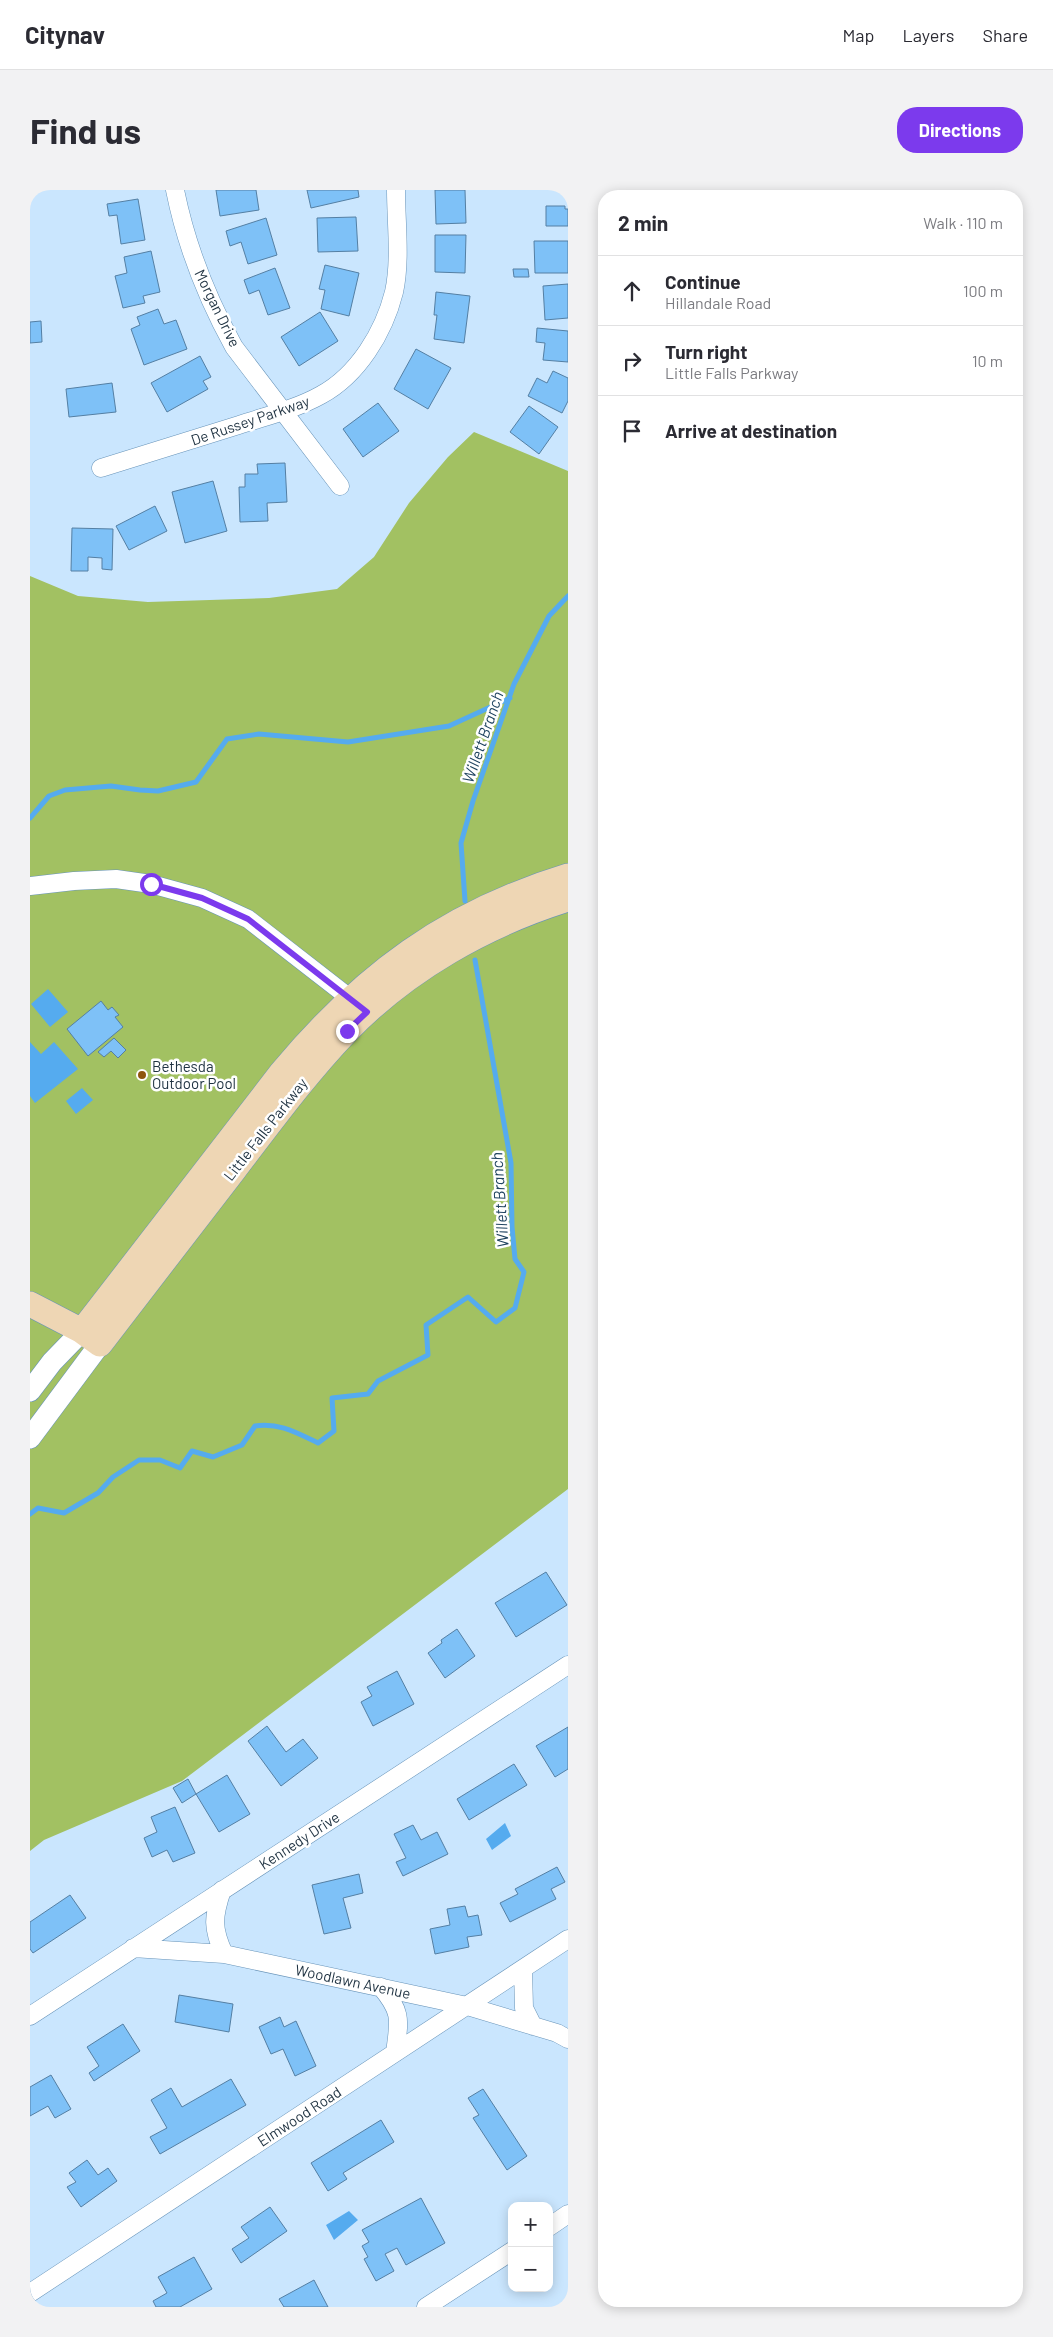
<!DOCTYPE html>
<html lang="en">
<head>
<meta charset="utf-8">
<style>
	body { margin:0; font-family:Barlow,sans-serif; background:#f2f2f3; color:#2b2b33 }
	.controls { position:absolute; right:15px; bottom:15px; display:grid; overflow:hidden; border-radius:10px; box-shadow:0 2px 12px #0003 }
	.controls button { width:45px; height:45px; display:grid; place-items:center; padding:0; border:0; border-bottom:1px solid #e1e1e2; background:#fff; color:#2b2b33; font:25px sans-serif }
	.stop { position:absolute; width:15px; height:15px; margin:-11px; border:4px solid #7c3aed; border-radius:50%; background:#fff }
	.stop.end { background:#7c3aed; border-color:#fff; box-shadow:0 1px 5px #0008 }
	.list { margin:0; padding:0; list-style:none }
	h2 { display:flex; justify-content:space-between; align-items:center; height:65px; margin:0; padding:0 20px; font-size:21px }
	h2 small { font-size:16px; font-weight:400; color:#7c7c81 }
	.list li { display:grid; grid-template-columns:32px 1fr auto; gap:15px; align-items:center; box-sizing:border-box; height:70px; padding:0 20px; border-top:1px solid #e1e1e2 }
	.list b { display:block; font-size:19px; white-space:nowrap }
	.list p { margin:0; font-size:16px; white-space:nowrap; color:#7c7c81 }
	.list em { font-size:16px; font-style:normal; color:#7c7c81 }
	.icon { flex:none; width:28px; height:28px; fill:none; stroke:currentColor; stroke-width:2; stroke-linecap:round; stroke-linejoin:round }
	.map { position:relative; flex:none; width:538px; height:2117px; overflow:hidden; border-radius:20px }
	header { display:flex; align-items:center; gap:30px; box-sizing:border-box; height:70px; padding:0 25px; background:#fff; border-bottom:1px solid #e1e1e2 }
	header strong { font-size:24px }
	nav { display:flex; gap:28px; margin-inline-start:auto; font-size:18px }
	.intro { display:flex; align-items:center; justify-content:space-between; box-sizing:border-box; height:120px; padding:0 30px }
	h1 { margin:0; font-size:35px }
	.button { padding:12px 22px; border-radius:20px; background:#7c3aed; color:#fff; font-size:18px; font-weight:700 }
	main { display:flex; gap:30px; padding:0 30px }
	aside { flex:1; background:#fff; border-radius:20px; box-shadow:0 2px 12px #0003 }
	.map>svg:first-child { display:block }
</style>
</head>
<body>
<header>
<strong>Citynav</strong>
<nav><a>Map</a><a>Layers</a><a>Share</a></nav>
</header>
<div class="intro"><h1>Find us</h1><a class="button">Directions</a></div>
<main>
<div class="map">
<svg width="538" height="2117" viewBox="0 0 538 2117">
	<rect width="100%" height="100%" fill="#cae6fe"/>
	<!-- green -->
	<path fill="#a2c162" d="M444,242L538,281V1299L152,1591L14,1650L0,1661V386L48,406L118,412L239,408L307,399L344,367L379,313L418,267Z"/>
	<!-- water -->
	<path fill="#55abef" d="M18,799L38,822L20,837L1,814Z
		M0,852L11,864L24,852L48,879L5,913L0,906Z
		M52,898L63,910L46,924L36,911Z
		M475,1633L481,1646L462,1660L456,1649Z
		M319,2021L328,2030L304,2050L296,2035Z"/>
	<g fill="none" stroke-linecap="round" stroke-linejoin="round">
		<!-- stream -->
		<path stroke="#55abef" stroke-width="5" d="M0,628L19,606L35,600L81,596L110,600L128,601L166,592L197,549L229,544L318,552L419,536L480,508
			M435,711L431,653L443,611L484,494L519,426L538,406
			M0,1324L8,1318L34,1323L68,1303L83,1287L109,1270H130L150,1278L162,1261L183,1267L212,1255L225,1236C248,1232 267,1243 288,1253L304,1241L302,1208L338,1204L348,1191L398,1165L396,1135L438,1107L466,1132L485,1118L494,1082L485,1069L482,1037L481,973L445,770"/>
	</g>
	<!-- building -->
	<path fill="#7ec1f7" stroke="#547fa3" d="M186,0H226L229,20L190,26Z
		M277,0H328L329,7L281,18Z
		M405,0H435L436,33L406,34Z
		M108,9L115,50L91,54L87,25L79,26L77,14Z
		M516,16H535V19H538V36H516Z
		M326,27L328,61L288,62L287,28Z
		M236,28L247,65L218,74L211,52L200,56L196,41Z
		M405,45H436L435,83L405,82Z
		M504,51H538V83H505Z
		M121,61L130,102L113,106L115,113L93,118L85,86L97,83L94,67Z
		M295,75L329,83L319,126L291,119L295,100L289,99Z
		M245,78L260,118L238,125L229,100L219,104L214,90Z
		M483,79H498L499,87H484Z
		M538,94V128L515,130L513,96Z
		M406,102L440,106L434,153L404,149L407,125H404Z
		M128,119L134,134L146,130L157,159L114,175L101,139L110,135L107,127Z
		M290,122L308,151L269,176L251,147Z
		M11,131L12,152L0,153V132Z
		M507,138L538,141V172L513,170L515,153L506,152Z
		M386,159L421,178L398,219L364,199Z
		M170,166L181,187L173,191L178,199L137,222L121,193Z
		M523,181L538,188V211L532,223L498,206L507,188L517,193Z
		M82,193L86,222L39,227L36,199Z
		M348,213L369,241L333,267L313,239Z
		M499,216L528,237L509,264L480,242Z
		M255,273L257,312L237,313L238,331L210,332L209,297H215V284H228L227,274Z
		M183,291L197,341L155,353L142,302Z
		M125,316L137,341L99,360L86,336Z
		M42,338L83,339L82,380L72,379V368L58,367V381H41Z
		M71,811L78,820L82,817L89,825L85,827L93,837L58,866L37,839Z
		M84,848L96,860L88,868L81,861L74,867L68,862Z
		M516,1382L537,1415L486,1447L465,1413Z
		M427,1439L445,1466L415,1488L398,1463L412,1453L411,1450Z
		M367,1481L384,1514L343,1536L331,1512L342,1506L337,1497Z
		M237,1536L256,1562L273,1549L288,1568L251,1596L218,1551Z
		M538,1537V1579L525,1587L506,1556Z
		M484,1574L497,1595L439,1630L427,1609Z
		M197,1585L220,1624L189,1642L166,1604L152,1613L143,1598L158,1589L166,1604Z
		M145,1617L165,1663L143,1672L137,1660L122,1667L114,1648L127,1642L121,1627Z
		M383,1635L391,1650L407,1642L418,1664L373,1686L366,1672L376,1668L364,1644Z
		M527,1677L535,1692L521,1699L526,1709L480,1732L470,1713L488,1704L485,1699Z
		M329,1684L333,1703L313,1708L321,1738L294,1744L282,1695Z
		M40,1705L56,1728L3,1763L0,1759V1732Z
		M435,1716L438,1727L448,1725L452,1745L437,1747L439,1757L405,1764L400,1739L420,1735L417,1719Z
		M149,1805L203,1814L199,1842L145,1832Z
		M250,1827L254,1837L266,1831L286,1876L265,1886L253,1859L241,1864L229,1837Z
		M93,1834L110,1861L64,1891L59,1883L69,1876L57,1857Z
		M21,1885L41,1919L25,1928L18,1916L0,1926V1897Z
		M201,1889L216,1915L130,1964L120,1947L137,1938L121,1910L141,1898L152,1917Z
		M453,1899L497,1966L477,1980L443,1928L449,1925L438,1908Z
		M351,1930L364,1952L313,1983L317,1989L298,2001L281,1973Z
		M57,1970L68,1985L78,1978L87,1991L51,2017L37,1997L46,1992L39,1983Z
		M391,2008L415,2053L376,2075L367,2058L355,2064L364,2081L346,2091L334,2069L338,2067L332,2056L339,2052L332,2040Z
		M240,2017L257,2041L211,2073L202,2059L219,2048L211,2037Z
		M164,2067L182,2099L150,2117H126L123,2111L137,2103L128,2087Z
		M284,2090L298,2117H254L249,2109Z"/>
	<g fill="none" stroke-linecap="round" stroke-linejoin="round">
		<defs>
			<path id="minor" d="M145,0C156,55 177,108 204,157L310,296
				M71,278C117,264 163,249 209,235C236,226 266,219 291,205C328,185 354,142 364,102C371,70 366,33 366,0
				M0,696L44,691L86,689L121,694L172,708L218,729L330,816
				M192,1700C183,1727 182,1738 194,1764
				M103,1758L194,1764L437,1816L527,1843L538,1849
				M493,1779L494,1818L503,1836
				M351,1797C373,1823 369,1831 365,1863
				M0,1826L538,1475
				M519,2037L538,2024
				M0,2103L538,1749
				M396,2117L482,2061"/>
			<path id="tertiary" d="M0,1201L22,1172L52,1141
				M0,1248L70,1154"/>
			<path id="secondary" d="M0,1114L52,1141L70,1154C114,1096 159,1038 204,980C240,933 275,885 316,842C377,779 455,735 538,709
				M52,1141L252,882C333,785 417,723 538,686"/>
		</defs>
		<!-- minor casing -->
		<use href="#minor" stroke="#6894b9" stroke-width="19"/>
		<!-- tertiary casing -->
		<use href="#tertiary" stroke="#6894b9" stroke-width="22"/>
		<!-- secondary casing -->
		<use href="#secondary" stroke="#6894b9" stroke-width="26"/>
		<!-- minor -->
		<use href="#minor" stroke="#fff" stroke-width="18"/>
		<!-- tertiary -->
		<use href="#tertiary" stroke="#fff" stroke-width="21"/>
		<!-- secondary -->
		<use href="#secondary" stroke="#eed6b4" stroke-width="25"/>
	</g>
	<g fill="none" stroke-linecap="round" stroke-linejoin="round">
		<!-- route -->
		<path stroke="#7c3aed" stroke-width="6" d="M121,694L172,708L218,729L337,822L317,841"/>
	</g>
	<!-- markers -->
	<circle fill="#8f560f" stroke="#fff" stroke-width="2" cx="112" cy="885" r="5"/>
	<g text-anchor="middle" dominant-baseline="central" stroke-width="5" stroke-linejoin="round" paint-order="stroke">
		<!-- street labels -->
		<g font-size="15" fill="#1f3241" stroke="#fff">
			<text transform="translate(188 118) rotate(64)">Morgan Drive</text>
			<text transform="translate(220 230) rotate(-19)">De Russey Parkway</text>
			<text transform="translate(235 939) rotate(-52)">Little Falls Parkway</text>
			<text transform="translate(269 1650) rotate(-33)">Kennedy Drive</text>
			<text transform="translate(323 1791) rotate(12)">Woodlawn Avenue</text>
			<text transform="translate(269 1926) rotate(-33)">Elmwood Road</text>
		</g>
		<!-- poi labels -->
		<g font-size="15" fill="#1f3241" stroke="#fff" text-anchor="start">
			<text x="122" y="876">Bethesda<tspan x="122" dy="17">Outdoor Pool</tspan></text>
		</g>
		<!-- water labels -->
		<g font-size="16" font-style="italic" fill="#1f435f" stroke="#fff">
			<text transform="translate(452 547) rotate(-71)">Willett Branch</text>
			<text transform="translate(469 1010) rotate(-94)">Willett Branch</text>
		</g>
	</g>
</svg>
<div class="controls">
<button>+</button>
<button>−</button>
</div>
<div class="stop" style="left:121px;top:694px"></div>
<div class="stop end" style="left:317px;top:841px"></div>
</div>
<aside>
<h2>2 min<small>Walk · 110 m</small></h2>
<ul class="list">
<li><svg class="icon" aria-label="ahead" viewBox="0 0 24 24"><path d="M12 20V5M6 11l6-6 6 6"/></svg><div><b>Continue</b><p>Hillandale Road</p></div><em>100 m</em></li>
<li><svg class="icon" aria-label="right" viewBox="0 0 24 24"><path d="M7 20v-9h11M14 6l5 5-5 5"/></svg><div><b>Turn right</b><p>Little Falls Parkway</p></div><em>10 m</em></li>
<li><svg class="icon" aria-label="arrive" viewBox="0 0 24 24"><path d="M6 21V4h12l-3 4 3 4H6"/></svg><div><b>Arrive at destination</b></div></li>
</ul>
</aside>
</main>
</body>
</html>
